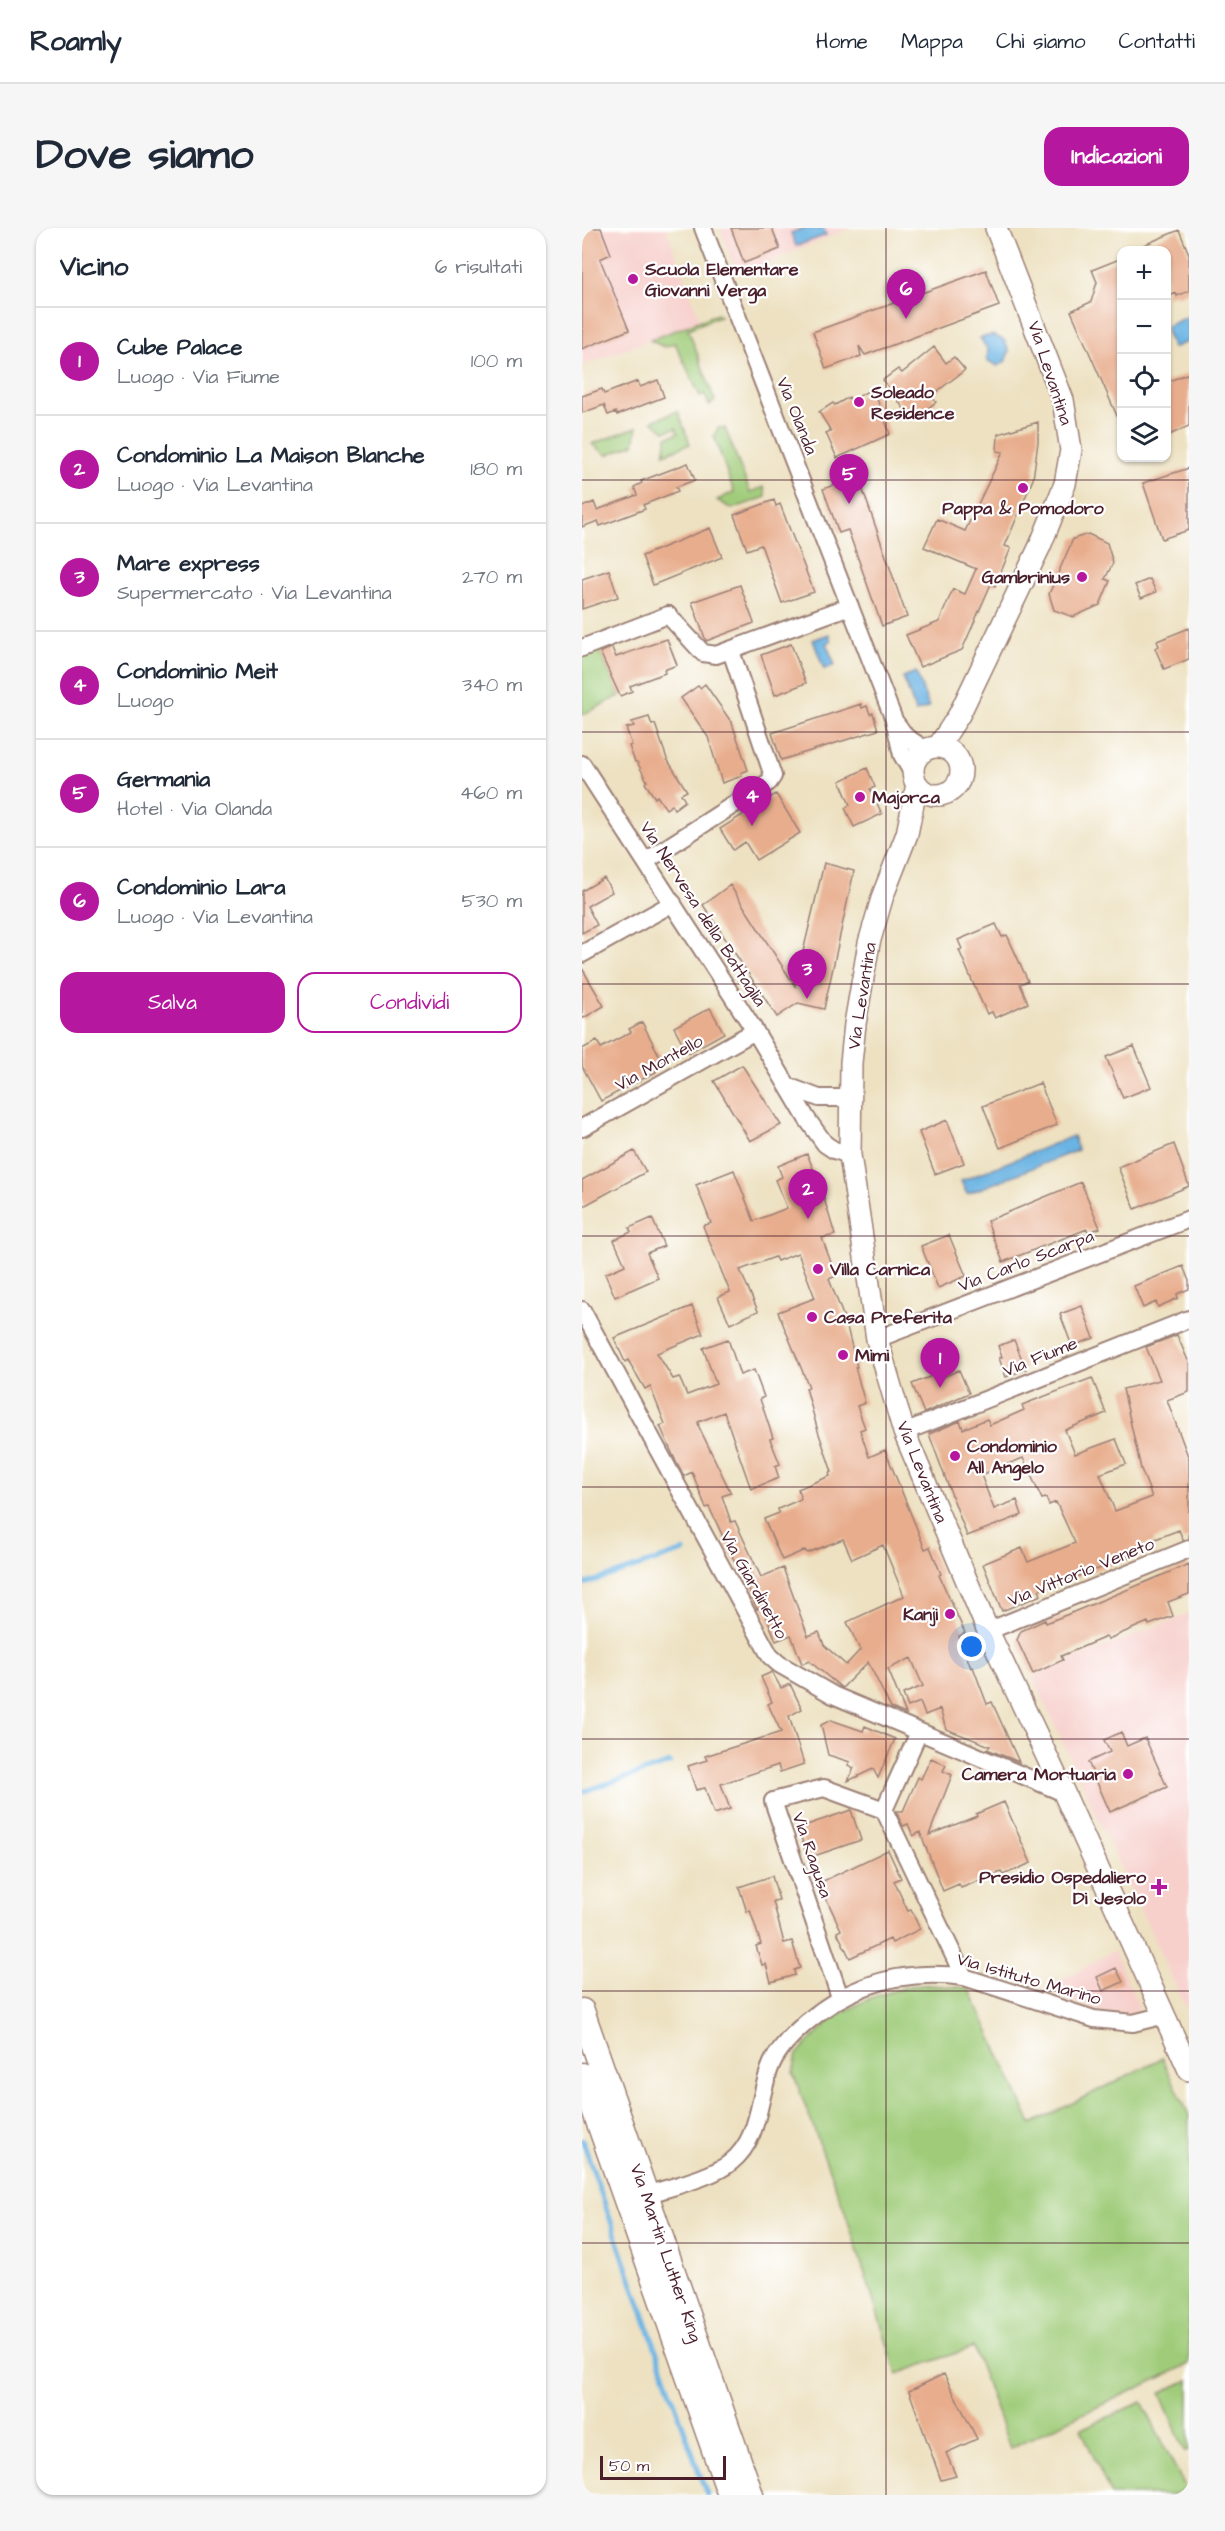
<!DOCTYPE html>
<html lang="it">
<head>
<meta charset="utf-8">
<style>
	body { margin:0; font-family:"Architects Daughter",sans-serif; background:#f6f6f7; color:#1f2937 }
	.controls { position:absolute; right:18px; top:18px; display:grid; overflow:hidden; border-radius:12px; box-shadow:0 2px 4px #0004 }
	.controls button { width:54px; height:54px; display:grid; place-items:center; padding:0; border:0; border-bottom:2px solid #e0e1e3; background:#fff; color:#1f2937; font:30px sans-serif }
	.scale { position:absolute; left:18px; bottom:15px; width:126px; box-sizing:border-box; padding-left:6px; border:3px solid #4a1f2b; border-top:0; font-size:16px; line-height:21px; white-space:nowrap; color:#4a1f2b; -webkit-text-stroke:4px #fff; paint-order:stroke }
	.you { position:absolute; left:390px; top:1419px; width:21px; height:21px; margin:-15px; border:4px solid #fff; border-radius:50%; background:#1a73e8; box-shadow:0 0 0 9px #1a73e833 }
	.badge { display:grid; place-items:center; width:39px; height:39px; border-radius:50%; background:#b5179e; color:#fff; font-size:20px; font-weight:700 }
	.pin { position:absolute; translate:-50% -50px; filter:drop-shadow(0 2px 3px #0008) }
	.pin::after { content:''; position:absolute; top:32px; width:21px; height:18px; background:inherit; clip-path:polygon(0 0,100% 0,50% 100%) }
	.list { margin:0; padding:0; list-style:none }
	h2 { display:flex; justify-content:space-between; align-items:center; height:78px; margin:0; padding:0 24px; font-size:26px }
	h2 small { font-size:20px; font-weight:400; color:#747a83 }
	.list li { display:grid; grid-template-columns:39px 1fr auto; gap:18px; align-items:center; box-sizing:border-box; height:108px; padding:0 24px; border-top:2px solid #e0e1e3 }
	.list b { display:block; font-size:22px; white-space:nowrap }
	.list p { margin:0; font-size:20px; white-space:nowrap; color:#747a83 }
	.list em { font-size:20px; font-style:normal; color:#747a83 }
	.actions { display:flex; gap:12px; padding:18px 24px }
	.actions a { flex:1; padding:14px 0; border:2px solid #b5179e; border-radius:18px; text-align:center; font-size:21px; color:#b5179e }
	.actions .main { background:#b5179e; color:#fff }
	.icon { flex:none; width:33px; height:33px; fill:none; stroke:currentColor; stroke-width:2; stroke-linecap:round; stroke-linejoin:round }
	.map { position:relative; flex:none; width:607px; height:2267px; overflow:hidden; border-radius:18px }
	header { display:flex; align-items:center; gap:36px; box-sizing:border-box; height:84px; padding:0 30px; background:#fff; border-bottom:2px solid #e0e1e3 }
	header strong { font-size:28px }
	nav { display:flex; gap:33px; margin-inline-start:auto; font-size:21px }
	.intro { display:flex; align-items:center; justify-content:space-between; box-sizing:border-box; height:144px; padding:0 36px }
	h1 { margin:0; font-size:42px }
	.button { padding:15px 27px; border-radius:18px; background:#b5179e; color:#fff; font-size:21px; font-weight:700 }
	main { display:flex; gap:36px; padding:0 36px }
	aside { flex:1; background:#fff; border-radius:18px; box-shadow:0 2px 4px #0004 }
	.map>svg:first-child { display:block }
</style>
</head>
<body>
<header>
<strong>Roamly</strong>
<nav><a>Home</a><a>Mappa</a><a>Chi siamo</a><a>Contatti</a></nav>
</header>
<div class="intro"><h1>Dove siamo</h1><a class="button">Indicazioni</a></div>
<main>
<aside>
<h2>Vicino<small>6 risultati</small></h2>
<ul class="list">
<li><span class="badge">1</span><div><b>Cube Palace</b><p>Luogo · Via Fiume</p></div><em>100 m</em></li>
<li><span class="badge">2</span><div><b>Condominio La Maison Blanche</b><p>Luogo · Via Levantina</p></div><em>180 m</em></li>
<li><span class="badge">3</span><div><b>Mare express</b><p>Supermercato · Via Levantina</p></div><em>270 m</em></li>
<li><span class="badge">4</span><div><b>Condominio Meit</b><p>Luogo</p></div><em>340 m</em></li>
<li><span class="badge">5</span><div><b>Germania</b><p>Hotel · Via Olanda</p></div><em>460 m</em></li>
<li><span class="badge">6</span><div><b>Condominio Lara</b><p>Luogo · Via Levantina</p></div><em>530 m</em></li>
</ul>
<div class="actions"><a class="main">Salva</a><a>Condividi</a></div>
</aside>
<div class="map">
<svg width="607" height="2267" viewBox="0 0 607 2267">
	<rect width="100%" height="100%" fill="#fff"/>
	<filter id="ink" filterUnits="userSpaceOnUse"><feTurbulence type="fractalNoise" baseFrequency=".0167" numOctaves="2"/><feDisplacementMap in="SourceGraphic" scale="12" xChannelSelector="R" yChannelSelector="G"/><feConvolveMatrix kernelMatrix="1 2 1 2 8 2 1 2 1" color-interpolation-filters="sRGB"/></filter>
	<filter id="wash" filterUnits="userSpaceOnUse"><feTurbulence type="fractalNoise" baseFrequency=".008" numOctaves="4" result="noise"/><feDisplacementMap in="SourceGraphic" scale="24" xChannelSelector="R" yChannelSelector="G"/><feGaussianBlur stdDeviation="1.35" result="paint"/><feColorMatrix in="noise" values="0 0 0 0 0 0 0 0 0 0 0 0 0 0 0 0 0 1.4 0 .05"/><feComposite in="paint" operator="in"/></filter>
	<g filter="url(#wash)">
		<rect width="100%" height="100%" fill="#ede1c1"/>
		<!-- built -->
		<path fill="#f7d0cc" d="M0,0H84L118,92L0,138Z
			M138,0H266V1L155,47Z
			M607,1385V1779L604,1780L450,1448Z
			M532,1723L557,1778L555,1783L543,1786L525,1785L482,1771L472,1756Z"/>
		<!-- green -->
		<path fill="#a0cc7a" stroke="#757652" stroke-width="1.5" d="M135,86L138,88L106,101L133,173L127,177L123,166L118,168L93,115L82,119L68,112Z
			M96,183L108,216L82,226L85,209L96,205L94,200L83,203L70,193Z
			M55,199L52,216L25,227L10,216Z
			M136,200H143L168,264L182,259L184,269L150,281L135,272L152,264L132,208Z
			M16,420L38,468L0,487V426Z
			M345,1757L387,1760L449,1896L580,1830L607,1887V2136L428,2220L391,2119L315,2146L263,1984L211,1845L215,1826L253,1788L291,1769L328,1758Z
			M607,2152V2222L603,2223L578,2165Z
			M560,2174L604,2261L590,2267H529L499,2201Z"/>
		<!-- water -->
		<path fill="#6bb4e3" stroke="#5a6a87" stroke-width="1.5" d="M222,0H241L244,7L214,18L209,5Z
			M607,88V113L591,120L585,105V98Z
			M410,107L422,112L427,123L423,134L415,138L405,132L406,122L398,110Z
			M247,406L249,413L244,415L253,437L242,441L231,412Z
			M334,444L347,479L334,484L321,449Z
			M491,908L496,922L385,966L379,953Z"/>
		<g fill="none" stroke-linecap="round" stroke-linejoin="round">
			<!-- stream -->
			<path stroke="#6bb4e3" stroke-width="5" d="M0,1357L102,1323
				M0,1564L88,1535
				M0,1911L125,2267"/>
		</g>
		<g id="blocks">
			<!-- building -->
			<path fill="#e8ad8d" d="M0,0H19L29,26L18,31L47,102L0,121Z
				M149,0H190L198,21L162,35Z
				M597,2L607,26V63L595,68L594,65L585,69V22H550Z
				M540,30V197H539L489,83L509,74L515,54L510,42Z
				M404,42L417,78L283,127L277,118L279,128L244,141L231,104Z
				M352,119L364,135L372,129L383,142L349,168L354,174L330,192L301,152L316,141L320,145Z
				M607,145V198L585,208V154Z
				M76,152L82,169L35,187L34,184L26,187L22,177L0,185V168L20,161L22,166L56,153L58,159Z
				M291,160L308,206L255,230L244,205L249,203L237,184L251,175L253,177L267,169L269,173Z
				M456,194V214L451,251L423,318L429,320L413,358L409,356L380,422L338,439L324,407L357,394L371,361L383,366L394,341L342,319L355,291L383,303L421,224L415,223L416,206Z
				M106,235L113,252L94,259L96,263L61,277L63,281L18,298L16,293L0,299V279L12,274L15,282L55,267L52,259L60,255L59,253Z
				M607,240V302L580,311L561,255Z
				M276,248L325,389L300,398L266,302L257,305L241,261Z
				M192,272L194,278L198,276L232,364L200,375L179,317L165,322L152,287Z
				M128,300L140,329L71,357L60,328Z
				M506,306L525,315L531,335L523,351L528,353L518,377L491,389L472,382L467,366L491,311Z
				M27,342L36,369L0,381V351Z
				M568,351L574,364L559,370L553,357Z
				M158,357L172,395L124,413L110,374Z
				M607,400V431L582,441L573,420L577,418L575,413Z
				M85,411L95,437L82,442L83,445L48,458L50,463L38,468L18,424L30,420L34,429Z
				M209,416L224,455L193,467L179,427Z
				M123,456L150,495L166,542L159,545L160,548L140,555L126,509L99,470L116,458L118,460Z
				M279,476L280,480L285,478L288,486L291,485L296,502L199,532L190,505Z
				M67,489L70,497L73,496L85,531L105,563L99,566L103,573L92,581L90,577L84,581L75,568L73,570L63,555L65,553L55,534H53L47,518L50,517L44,500L52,498L50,494Z
				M285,540L293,559L288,561L300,586L272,599L263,580L268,577L258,553Z
				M194,566L218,605L174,632L163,614L151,622L138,601Z
				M242,635L272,643L242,781L216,775L195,789L121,677L148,657L213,758Z
				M22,650L30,664L5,678L15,697L0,705V663Z
				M414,696L420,709L425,707L446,753L438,756L446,775L413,790L410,784L405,786L391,755L377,722L380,721L376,712Z
				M0,740L22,778L0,791Z
				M128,780L142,805L106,825L92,799Z
				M60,794L81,835L72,840L74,844L19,873L0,838V821L15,813L19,820L49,804L47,801Z
				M552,818L569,859L541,870L524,829Z
				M160,837L199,897L168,913L132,853Z
				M458,855L475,897L418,920L401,878Z
				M365,892L382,935L353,946L337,904Z
				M592,916L607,958L553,981L536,939Z
				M52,923L64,944L0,979V952Z
				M225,926L238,957L253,1007L240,1010L254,1048L247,1051L264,1095L275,1139H273L283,1175L275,1178L283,1200L278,1202L287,1229L303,1222L343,1321L348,1319L359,1346L357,1347L383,1405L377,1408L389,1440L391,1439L405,1476L410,1474L437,1534L405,1521L408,1518L364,1501L358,1481L343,1487L338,1474L326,1479L321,1466L341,1458L329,1430L306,1441L324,1486L309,1480L286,1434L260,1460L227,1433L220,1436L209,1407L194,1413L181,1379L175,1381L157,1336L152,1332L127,1279L124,1280L110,1244L102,1248L91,1227L78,1198L83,1196L68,1158L63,1161L46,1132L43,1134L32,1110L110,1078L121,1106L75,1125L91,1151L97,1149L105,1167L134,1156L121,1120L146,1111L158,1147L172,1142L182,1169L178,1171L191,1210L188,1211L198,1236L193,1238L197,1250L169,1261L142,1184L116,1194L117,1199L149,1265L140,1268L149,1294L153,1293L179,1349L201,1340L226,1408L237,1404L242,1417L264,1437L278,1422L265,1394L322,1368L301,1317L270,1331L261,1311L225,1325L223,1322L200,1332L182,1291L197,1285L196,1281L219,1271L216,1261L248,1248L247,1245L250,1244L236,1203L224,1160L227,1159L196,1084L233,1070L216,1025L195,1033L193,1029L158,1042L176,1083L148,1096L136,1069L148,1064L121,998L129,995L114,957L152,942L172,993L205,980L193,952L200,949L196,938Z
				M499,954L518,1000L506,1004L505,1001L421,1034L405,993Z
				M70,990L82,1018L65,1025L76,1050L33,1069L23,1046L43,1037L32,1012L49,1004L47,1000Z
				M367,1007L384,1048L356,1060L339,1018Z
				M601,1038L607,1053V1061L595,1066L596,1070L576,1079L574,1074L561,1080L552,1058Z
				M500,1078L512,1110L490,1118L478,1086Z
				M595,1107L607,1135V1164L585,1172L607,1231V1311L601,1312L597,1302L571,1312L572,1314L545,1324L547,1330L457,1362L459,1367L420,1383L401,1336L440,1320L446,1334L493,1315L474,1274L467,1277L464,1270L460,1271L441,1230L399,1247L412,1281L435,1272L440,1287L385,1308L347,1206L378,1193L381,1201L405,1191L408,1197L442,1182L440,1177L510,1150L524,1185L483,1202L493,1226L534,1211L544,1236L518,1246L533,1283L570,1269L559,1241L541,1161L578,1152L564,1119Z
				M432,1112L444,1141L424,1149L417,1130L420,1129L416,1118Z
				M377,1142L387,1165L342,1185L330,1156L357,1145L359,1150Z
				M607,1336V1366L586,1374L591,1388L567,1397L566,1394L526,1411L524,1409L479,1428L481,1432L451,1446L435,1412L439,1403L463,1392L464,1395L489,1385Z
				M190,1444L199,1460L208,1456L220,1481L207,1488L222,1536L198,1544L196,1537L139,1556L148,1581L132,1586L123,1560L114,1562L106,1538L125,1532L123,1528L199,1504L186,1476L190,1474L179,1449Z
				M249,1492L281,1503L283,1498L313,1511L296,1550L291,1541L266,1553L272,1540L266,1537L268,1534L246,1527L239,1497Z
				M539,1504L545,1518L563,1510L585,1559L528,1584L506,1534L528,1524L522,1512Z
				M349,1530L364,1537L361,1543L370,1547L347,1607L395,1588L394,1586L422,1574L449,1635L421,1647L419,1644L379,1660L377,1656L361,1663L338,1604L331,1608L326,1596L321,1598L314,1583H321L336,1549L339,1551Z
				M269,1582L279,1612L226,1630L216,1600Z
				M306,1622L319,1650L312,1653L326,1683L329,1682L338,1701L310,1715L308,1711L268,1730L255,1704L259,1702L237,1655Z
				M190,1648L197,1672L191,1673L202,1715L210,1713L218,1740L212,1742L213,1747L189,1754L184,1736L180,1737L174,1718L179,1716L168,1682L165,1684L157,1659Z
				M534,1740L541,1754L521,1763L515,1749Z
				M362,2146L395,2211L364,2225L374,2248L359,2252L327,2163Z"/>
		</g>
	</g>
	<g filter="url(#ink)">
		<use href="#blocks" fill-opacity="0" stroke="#9c8076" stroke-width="1.5"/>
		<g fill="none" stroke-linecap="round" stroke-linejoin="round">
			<defs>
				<path id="minor" d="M121,0L312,492L320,527L331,546
					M0,420L86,387L121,425L134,427L268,378
					M314,495L324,509L344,522
					M0,536L173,803L225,891L243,916L252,922L268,927
					M64,633L187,554L191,548L149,423
					M0,726L91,675
					M208,859L237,870H268
					M0,900L173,803
					M0,1082L188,1428L197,1436L251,1467L482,1565
					M295,1111L607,991
					M322,1204L607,1091
					M406,1403L607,1321
					M302,1582L337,1504
					M258,1769L191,1573L242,1560L302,1582L382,1749
					M55,1970C80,1961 131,1950 149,1934C180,1909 175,1868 190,1835C198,1818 212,1805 225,1794C270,1755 324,1741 382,1749L512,1791L551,1795L583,1787"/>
				<path id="tertiary" d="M331 543a24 24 0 1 1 48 0a24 24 0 1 1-48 0Z
					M356,519L377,487L458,318L483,256L489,222L481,172L414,0
					M335,556L325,606L301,667L287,715L273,796L269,835L268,927L295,1111L322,1204L406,1403L482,1565L607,1842"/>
				<path id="secondary" d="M0,1783L169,2267
					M0,1847L148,2267"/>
			</defs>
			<!-- minor casing -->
			<use href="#minor" stroke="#9c8076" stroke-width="20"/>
			<!-- tertiary casing -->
			<use href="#tertiary" stroke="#9c8076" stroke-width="24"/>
			<!-- secondary casing -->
			<use href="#secondary" stroke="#9c8076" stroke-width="27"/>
			<!-- minor -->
			<use href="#minor" stroke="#fff" stroke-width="16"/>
			<!-- tertiary -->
			<use href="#tertiary" stroke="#fff" stroke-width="21"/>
			<!-- secondary -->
			<use href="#secondary" stroke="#fff" stroke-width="24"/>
		</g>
	</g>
	<!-- grid -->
	<path fill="none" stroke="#4a1f2b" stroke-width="1.5" stroke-opacity="0.55" d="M304,0V2267M0,252H607M0,504H607M0,756H607M0,1008H607M0,1259H607M0,1511H607M0,1763H607M0,2015H607"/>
	<!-- markers -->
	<g fill="#b5179e" stroke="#fff" stroke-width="2">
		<circle cx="51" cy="51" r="6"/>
		<circle cx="277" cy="174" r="6"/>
		<circle cx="441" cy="260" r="6"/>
		<circle cx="500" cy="349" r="6"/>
		<circle cx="278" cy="569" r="6"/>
		<circle cx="236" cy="1041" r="6"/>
		<circle cx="230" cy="1089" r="6"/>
		<circle cx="261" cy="1127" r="6"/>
		<circle cx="373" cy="1228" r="6"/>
		<circle cx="368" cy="1386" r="6"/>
		<circle cx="546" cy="1546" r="6"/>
		<path d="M574 1650h6v6h6v6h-6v6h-6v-6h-6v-6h6z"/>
	</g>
	<g text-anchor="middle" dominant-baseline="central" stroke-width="4.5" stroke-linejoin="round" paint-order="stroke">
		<!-- poi labels -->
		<g font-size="18" font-weight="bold" fill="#4a1f2b" stroke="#fff" text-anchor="start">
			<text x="63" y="41">Scuola Elementare<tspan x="63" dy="21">Giovanni Verga</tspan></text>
			<text x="289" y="164">Soleado<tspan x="289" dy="21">Residence</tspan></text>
			<text x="441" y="280" text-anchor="middle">Pappa &amp; Pomodoro</text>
			<text x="488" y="349" text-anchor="end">Gambrinius</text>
			<text x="290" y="569">Majorca</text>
			<text x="248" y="1041">Villa Carnica</text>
			<text x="242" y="1089">Casa Preferita</text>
			<text x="273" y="1127">Mimi</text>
			<text x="385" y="1218">Condominio<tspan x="385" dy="21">All Angelo</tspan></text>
			<text x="356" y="1386" text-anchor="end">Kanji</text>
			<text x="534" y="1546" text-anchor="end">Camera Mortuaria</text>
			<text x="564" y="1649" text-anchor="end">Presidio Ospedaliero<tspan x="564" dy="21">Di Jesolo</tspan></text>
		</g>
		<!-- street labels -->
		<g font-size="18" fill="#4a1f2b" stroke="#fff">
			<text transform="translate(468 145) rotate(72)">Via Levantina</text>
			<text transform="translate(215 188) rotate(68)">Via Olanda</text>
			<text transform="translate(121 686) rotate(57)">Via Nervesa della Battaglia</text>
			<text transform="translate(280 768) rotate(-81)">Via Levantina</text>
			<text transform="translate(77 835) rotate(-29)">Via Montello</text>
			<text transform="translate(444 1033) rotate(-21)">Via Carlo Scarpa</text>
			<text transform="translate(458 1129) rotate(-22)">Via Fiume</text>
			<text transform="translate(340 1244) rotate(68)">Via Levantina</text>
			<text transform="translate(499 1344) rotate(-22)">Via Vittorio Veneto</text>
			<text transform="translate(172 1357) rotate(61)">Via Giardinetto</text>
			<text transform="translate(230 1627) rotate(71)">Via Ragusa</text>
			<text transform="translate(447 1751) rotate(16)">Via Istituto Marino</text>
			<text transform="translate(84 2025) rotate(71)">Via Martin Luther King</text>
		</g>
	</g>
</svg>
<div class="controls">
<button>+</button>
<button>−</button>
<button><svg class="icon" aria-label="locate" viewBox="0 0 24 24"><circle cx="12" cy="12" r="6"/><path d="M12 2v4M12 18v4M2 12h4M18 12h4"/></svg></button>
<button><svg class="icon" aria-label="layers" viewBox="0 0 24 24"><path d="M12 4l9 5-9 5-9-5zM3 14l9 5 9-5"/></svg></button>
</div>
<div class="scale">50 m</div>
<div class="you"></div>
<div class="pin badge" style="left:358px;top:1160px">1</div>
<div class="pin badge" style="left:226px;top:991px">2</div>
<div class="pin badge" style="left:225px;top:771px">3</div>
<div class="pin badge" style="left:170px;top:598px">4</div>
<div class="pin badge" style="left:267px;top:276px">5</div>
<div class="pin badge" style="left:324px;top:91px">6</div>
</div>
</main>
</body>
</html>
